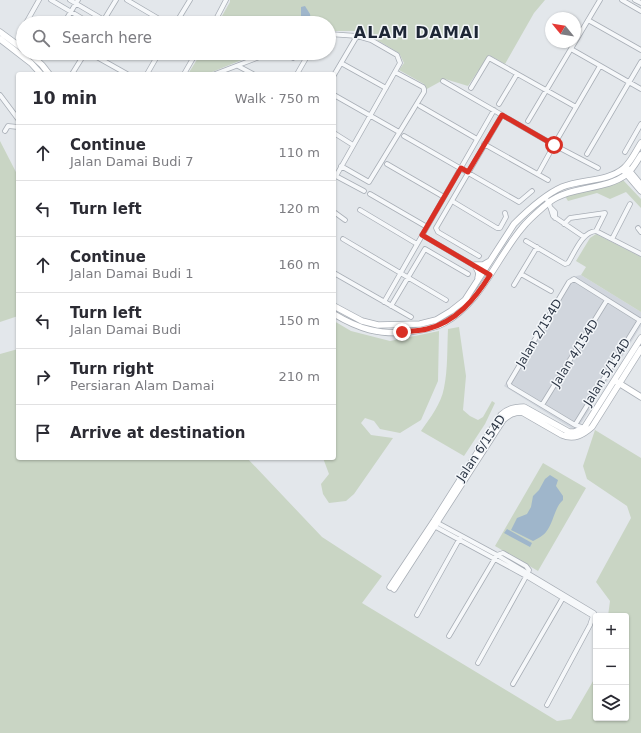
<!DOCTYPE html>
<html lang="en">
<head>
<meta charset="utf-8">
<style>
	body { margin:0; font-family:"DejaVu Sans",sans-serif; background:#f2f2f3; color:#2b2b33 }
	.controls { position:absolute; right:12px; bottom:12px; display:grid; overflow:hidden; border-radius:4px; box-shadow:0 1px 3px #0004 }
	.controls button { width:36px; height:36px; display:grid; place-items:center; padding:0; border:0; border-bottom:1px solid #e1e1e2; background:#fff; color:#2b2b33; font:20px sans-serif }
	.compass { position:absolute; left:545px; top:12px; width:36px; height:36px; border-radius:50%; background:#fff; box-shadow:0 1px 3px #0004; rotate:300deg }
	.stop { position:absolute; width:12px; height:12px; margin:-9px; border:3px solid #d93025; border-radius:50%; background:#fff }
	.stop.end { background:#d93025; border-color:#fff; box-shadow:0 1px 4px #0008 }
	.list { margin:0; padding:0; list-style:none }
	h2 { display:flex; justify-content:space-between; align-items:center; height:52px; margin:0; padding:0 16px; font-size:17px }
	h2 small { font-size:13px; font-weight:400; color:#7c7c81 }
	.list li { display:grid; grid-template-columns:26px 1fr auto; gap:12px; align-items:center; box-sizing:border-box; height:56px; padding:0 16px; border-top:1px solid #e1e1e2 }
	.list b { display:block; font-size:15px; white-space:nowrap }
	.list p { margin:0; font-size:13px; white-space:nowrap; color:#7c7c81 }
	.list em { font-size:13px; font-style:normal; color:#7c7c81 }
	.icon { flex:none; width:22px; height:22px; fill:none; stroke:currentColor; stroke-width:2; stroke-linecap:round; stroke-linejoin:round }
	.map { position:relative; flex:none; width:641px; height:733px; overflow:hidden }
	.search { position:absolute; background:#fff; box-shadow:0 1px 3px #0004; left:16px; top:16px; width:320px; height:44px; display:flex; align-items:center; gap:10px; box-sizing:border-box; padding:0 14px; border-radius:22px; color:#7c7c81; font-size:15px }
	.panel { position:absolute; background:#fff; box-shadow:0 1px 3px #0004; left:16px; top:72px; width:320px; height:388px; border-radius:4px }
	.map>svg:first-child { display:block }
</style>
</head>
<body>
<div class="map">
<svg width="641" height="733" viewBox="0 0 641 733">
	<rect width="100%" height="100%" fill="#e3e7eb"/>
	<!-- built -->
	<path fill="#d1d6dd" d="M581,275L641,312V326L582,422L575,429L571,428L504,386L571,277Z"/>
	<!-- green -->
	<path fill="#c9d5c4" d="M230,0H545L534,13L505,64L489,55L468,86L445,79L425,90L424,84L399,70L404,63L399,53L372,37L355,31H329V23H218L230,2Z
		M201,53H259L212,72L210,74H188Z
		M0,141L18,176V316L0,322Z
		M623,180L641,199V208L626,192L610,199L597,193L568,201L565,196Z
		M596,234L641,257V312L581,275L586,267L576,261L590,238Z
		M334,321L351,331L390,341L439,331L438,381L421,420L400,433L380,429L374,421L365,418L361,423L371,435L393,438L354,494L346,501L329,503L323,494L321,484L329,474L323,458H334Z
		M459,327L466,376L463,410L470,416L478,420L483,417L492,401L495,403L485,424L464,456L421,431C430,418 441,404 444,388C448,369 447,348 448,329Z
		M18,349V458H247L322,537L382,576L362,603L557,721L571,719L596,676V718H626V616H608L610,601L596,582L631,518L627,506L587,479L583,466L595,430L641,458V733H0V354Z
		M543,463L586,488L538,571L495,546Z"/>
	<!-- water -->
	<path fill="#9fb6cb" d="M305,6L310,14L311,21L308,23H303L301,16V7Z
		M550,475L558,480L556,486L563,496V500C554,508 554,522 546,532C543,536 537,539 533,541L511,530L517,518L527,514L531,507L533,496L539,490L545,479Z
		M507,529L532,543L530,547L504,533Z"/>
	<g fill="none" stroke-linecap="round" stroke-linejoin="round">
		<defs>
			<path id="street" d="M51,0L90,23
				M70,0L104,20
				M127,0L166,23
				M622,0L641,11
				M635,0L641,3
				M588,20L641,50
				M26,23L39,0
				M64,23L78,0
				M102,23L116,0
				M176,23L190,0
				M214,23L226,0
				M19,34L23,27
				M329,34L357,36L371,40L397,55L400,63L336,176
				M571,49L641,89
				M285,53L293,58
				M95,56L127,74
				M44,57L46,53
				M341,63L386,88
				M238,66L253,74
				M72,74L85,53
				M147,74L159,53
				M184,74L196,53
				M215,74L270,53
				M297,74L309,53
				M334,75L357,36
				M443,81L554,145L598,168
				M471,88L489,58L576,107
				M0,95L18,119
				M334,95L399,132
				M499,104L517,74
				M420,106L477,139
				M528,121L600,0
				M5,131L8,126L18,127
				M334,133L353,145
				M404,136L519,202L532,191
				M558,138L600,66
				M484,144L548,180
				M625,152L641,124
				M587,154L641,62
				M387,164L444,197
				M341,166L369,182L424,92V89L423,87L395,72
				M538,174L554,145
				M334,175L364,191
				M370,194L427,227
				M545,197L549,203L553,216L584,237
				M452,201L497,228H500L506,217L505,213
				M550,207L555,212V218
				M360,210L417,244
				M334,212L345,220
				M564,224L570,218L605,213L596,231
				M638,228L641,232
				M422,235L490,275
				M343,239L446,300
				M612,239L630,204
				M526,241L565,264L568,263C575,252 582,232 596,231L641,254
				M479,256L438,232L436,228L502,115
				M334,273L411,317
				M521,274L551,291
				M514,285L537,247
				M384,302L494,110
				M391,306L425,249L468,274
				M542,405L607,300
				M575,425L640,320
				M585,428L575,425L510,386L509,383L569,282L574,279L641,321
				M434,521L497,555L594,613L590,625L547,705
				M434,526L526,576L593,616
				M417,615L460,538
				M449,636L497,555L503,553L526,566L529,570L528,573L478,663
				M513,684L564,596"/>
			<path id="secondary" d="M0,32L23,49
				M0,39L31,63L41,74
				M29,53L42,65L49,74
				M627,168L641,185
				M624,171L641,191
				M478,278L479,273L475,265H483L488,262
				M334,306L362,321L378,325L420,324L436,320L451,311L465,300L514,224C528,210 544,195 562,187C581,179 608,182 624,168C631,162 636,151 641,143
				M334,314C359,329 379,335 409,332C421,330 433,329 444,323C481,303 496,259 522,228C529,219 539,211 548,203C571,185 605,191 627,174C633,169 637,161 641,155
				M617,382L641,397
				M390,587L434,521L501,415C507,409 515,407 524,407L569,432H574L584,428L641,338
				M394,589L503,420C509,415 513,412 522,412L562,435C574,440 583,435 592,427L641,349"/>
		</defs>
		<!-- street casing -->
		<use href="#street" stroke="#a8aeb6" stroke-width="5.5"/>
		<!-- secondary casing -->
		<use href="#secondary" stroke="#a8aeb6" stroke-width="7"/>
		<!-- street -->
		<use href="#street" stroke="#f6f8fa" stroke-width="4"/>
		<!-- secondary -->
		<use href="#secondary" stroke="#fff" stroke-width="5.5"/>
	</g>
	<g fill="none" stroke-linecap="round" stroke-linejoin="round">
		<!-- route -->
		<path stroke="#d93025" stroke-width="5" d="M402,332C410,331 419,331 427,329C456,322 475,299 490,275L422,235L461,168L468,172L502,115L554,145"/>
	</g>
	<g text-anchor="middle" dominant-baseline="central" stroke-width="3" stroke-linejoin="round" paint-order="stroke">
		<!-- street labels -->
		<g font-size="12" fill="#2b3544" stroke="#f3f6f9">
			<text transform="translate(539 333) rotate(-59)">Jalan 2/154D</text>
			<text transform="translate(575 353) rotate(-58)">Jalan 4/154D</text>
			<text transform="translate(607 372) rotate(-58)">Jalan 5/154D</text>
			<text transform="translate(481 448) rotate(-56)">Jalan 6/154D</text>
		</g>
		<!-- district labels -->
		<g font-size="16" font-weight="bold" letter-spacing="1" fill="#1d2635" stroke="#f3f6f9">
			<text x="417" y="32">ALAM DAMAI</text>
		</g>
	</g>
</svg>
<div class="controls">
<button>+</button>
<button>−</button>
<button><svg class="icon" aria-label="layers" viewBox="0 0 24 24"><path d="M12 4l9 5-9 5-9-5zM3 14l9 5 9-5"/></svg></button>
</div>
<svg class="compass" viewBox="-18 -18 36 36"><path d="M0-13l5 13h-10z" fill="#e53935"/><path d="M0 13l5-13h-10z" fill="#7c7c81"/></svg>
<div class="stop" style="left:554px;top:145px"></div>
<div class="stop end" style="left:402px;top:332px"></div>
<div class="search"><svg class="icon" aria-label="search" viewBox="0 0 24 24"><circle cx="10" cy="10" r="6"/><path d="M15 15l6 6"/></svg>Search here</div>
<section class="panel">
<h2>10 min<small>Walk · 750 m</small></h2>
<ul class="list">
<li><svg class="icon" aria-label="ahead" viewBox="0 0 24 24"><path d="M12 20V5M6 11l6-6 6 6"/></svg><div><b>Continue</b><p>Jalan Damai Budi 7</p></div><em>110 m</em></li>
<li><svg class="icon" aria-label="left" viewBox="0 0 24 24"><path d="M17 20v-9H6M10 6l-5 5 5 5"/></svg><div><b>Turn left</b></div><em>120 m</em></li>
<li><svg class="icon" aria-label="ahead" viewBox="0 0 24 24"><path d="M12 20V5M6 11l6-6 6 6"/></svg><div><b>Continue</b><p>Jalan Damai Budi 1</p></div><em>160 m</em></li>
<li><svg class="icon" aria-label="left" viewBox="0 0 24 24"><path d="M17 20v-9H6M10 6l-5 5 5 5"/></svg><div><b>Turn left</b><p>Jalan Damai Budi</p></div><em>150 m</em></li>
<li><svg class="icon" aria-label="right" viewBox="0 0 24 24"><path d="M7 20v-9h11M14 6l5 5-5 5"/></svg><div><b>Turn right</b><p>Persiaran Alam Damai</p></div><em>210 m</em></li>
<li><svg class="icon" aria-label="arrive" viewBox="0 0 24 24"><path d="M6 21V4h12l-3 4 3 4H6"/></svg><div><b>Arrive at destination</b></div></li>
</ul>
</section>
</div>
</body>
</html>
